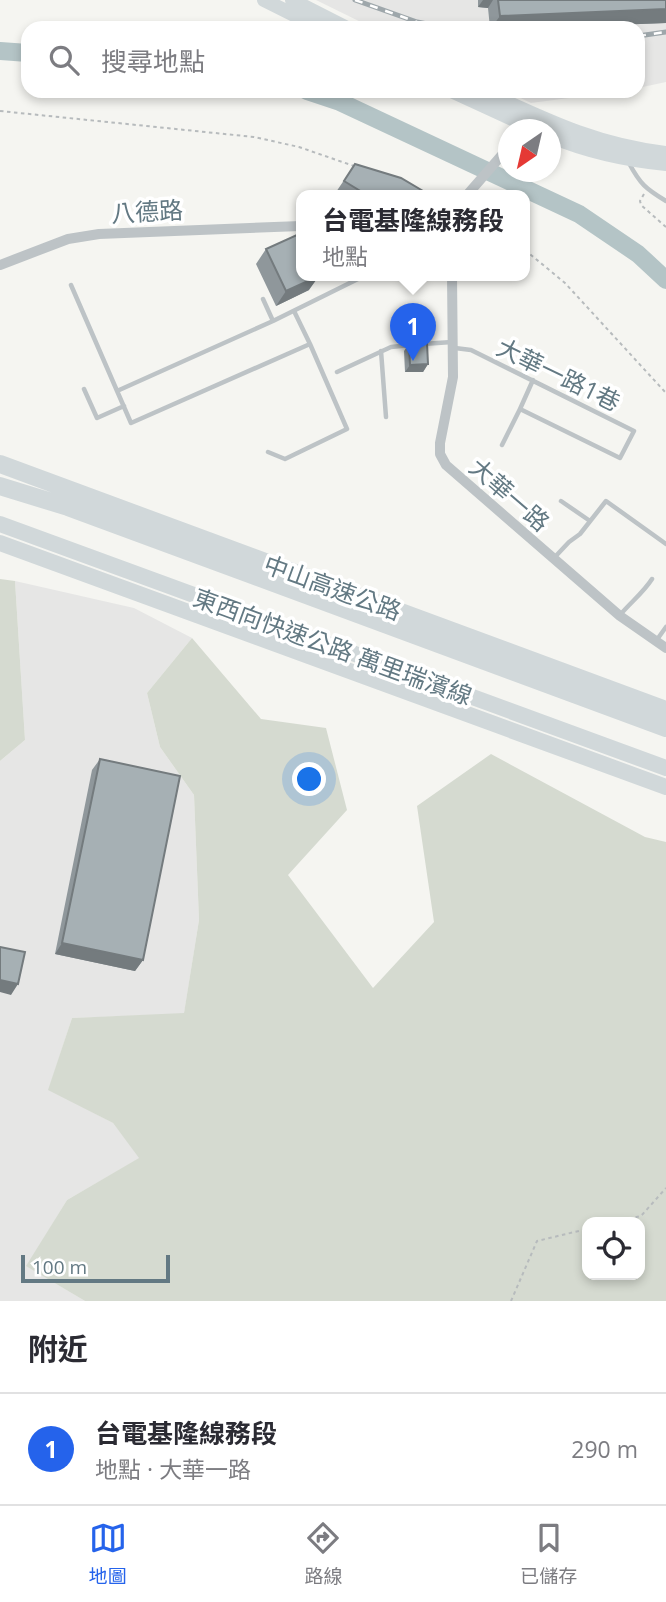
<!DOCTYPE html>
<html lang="zh-TW">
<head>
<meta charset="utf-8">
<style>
	body { margin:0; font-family:"Open Sans","Noto Sans TC",sans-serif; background:#f2f2f3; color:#2b2b33 }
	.controls { position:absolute; right:21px; bottom:21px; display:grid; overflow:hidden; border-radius:14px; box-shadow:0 4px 10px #0003 }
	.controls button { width:63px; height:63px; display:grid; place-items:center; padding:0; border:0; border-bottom:2px solid #e1e1e2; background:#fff; color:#2b2b33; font:35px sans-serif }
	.compass { position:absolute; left:498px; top:119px; width:63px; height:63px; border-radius:50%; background:#fff; box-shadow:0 4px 10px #0003; rotate:214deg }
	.scale { position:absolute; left:21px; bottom:18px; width:149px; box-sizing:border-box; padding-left:7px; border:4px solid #637983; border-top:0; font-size:19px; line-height:24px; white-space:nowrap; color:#637983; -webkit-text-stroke:5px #fff; paint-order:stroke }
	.you { position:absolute; left:310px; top:780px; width:24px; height:24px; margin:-18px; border:5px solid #fff; border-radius:50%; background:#1a73e8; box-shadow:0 0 0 10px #1a73e833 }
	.badge { display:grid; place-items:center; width:46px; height:46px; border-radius:50%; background:#2563eb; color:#fff; font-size:23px; font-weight:700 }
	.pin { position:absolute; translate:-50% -58px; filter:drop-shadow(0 2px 4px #0008) }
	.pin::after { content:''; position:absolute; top:37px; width:24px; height:21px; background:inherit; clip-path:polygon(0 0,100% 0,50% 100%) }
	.popup { position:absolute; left:296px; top:190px; width:234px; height:91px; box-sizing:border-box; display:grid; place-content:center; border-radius:14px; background:#fff; filter:drop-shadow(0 2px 5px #0005); font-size:23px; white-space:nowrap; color:#7c7c81 }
	.popup b { font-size:26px; color:#2b2b33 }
	.popup::after { content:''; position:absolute; left:50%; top:100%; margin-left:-14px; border:14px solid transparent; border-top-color:#fff }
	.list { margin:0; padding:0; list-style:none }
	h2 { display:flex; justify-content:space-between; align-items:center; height:91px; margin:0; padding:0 28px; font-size:30px }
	h2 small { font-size:23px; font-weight:400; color:#7c7c81 }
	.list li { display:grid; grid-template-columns:46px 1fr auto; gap:21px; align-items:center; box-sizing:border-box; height:112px; padding:0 28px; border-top:2px solid #e1e1e2 }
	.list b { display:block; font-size:26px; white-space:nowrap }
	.list p { margin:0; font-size:23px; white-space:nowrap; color:#7c7c81 }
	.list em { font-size:23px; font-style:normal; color:#7c7c81 }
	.icon { flex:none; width:38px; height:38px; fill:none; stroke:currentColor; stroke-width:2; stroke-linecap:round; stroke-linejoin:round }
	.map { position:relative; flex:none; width:666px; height:1301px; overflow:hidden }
	.search { position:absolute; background:#fff; box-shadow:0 4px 10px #0003; left:21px; right:21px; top:21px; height:77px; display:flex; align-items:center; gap:18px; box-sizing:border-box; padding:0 24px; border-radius:21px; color:#7c7c81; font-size:26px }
	.sheet { height:203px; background:#fff }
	nav { display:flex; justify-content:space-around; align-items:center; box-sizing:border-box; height:98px; border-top:2px solid #e1e1e2; background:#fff; font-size:19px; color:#7c7c81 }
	nav a { display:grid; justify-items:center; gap:4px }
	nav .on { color:#2563eb }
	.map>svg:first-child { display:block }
</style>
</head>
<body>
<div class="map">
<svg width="666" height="1301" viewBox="0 0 666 1301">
	<rect width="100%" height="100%" fill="#f5f5f1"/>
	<!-- built -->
	<path fill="#e6e6e5" d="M316,0H666V82L638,88V28H373Z
		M506,91H622L531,103Z
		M15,581L134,608L192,638L147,693L160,747L194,795L199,920L184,1014L72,1018L49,1089L113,1123L140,1158L67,1200L27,1266L85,1301H0V761L25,740Z"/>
	<!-- green -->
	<path fill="#d5dad0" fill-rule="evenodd" d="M0,579L15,581L25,740L0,761Z
		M192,638L261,719L326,728L347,810L288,875L373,988L434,922L417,806L491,754L645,837L666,842V1301H85L26,1266L67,1200L139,1158L113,1123L48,1090L72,1018L184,1013L199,920L194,795L160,747L147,693ZM587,1222H640V1275H587Z"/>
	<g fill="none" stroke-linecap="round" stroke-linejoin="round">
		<!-- river -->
		<path stroke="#b4c4c6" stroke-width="18" d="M0,51L28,53
			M307,91L340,102L579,214L638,254L666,280"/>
		<!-- path -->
		<path stroke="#b7bbbd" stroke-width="2" stroke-dasharray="3.5 3.5" stroke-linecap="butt" d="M0,111L254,137L299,147L354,166
			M644,194L640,201L641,205L666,227
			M525,250L565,283L666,393
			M615,1222L641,1216L666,1188
			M511,1301L537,1241L587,1229"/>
		<!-- service -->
		<path stroke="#bdc3c6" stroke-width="4.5" d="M629,163C640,184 646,189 666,201
			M71,285L131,423L310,344L294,311
			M263,299L273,321L366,275
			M423,344L452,342
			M455,348L471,350L634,431L620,458L520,409L502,445
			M381,351L386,417
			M337,372L391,347L411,345
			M84,389L97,418L124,406
			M117,391L273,321
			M520,409L533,380
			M268,452L285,459L347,429L310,344
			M561,501L590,521
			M553,559L569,542L580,534L606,501L666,544
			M620,615C631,602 643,593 652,579
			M656,641L666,627"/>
		<!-- minor -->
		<path stroke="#bdc3c6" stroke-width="10" d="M467,195L508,148
			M0,265L68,239L99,234L301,226
			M452,275L453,377L440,443V454L446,465L620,616L666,648"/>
		<!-- primary -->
		<path stroke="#d1d8da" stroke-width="14" d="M264,0L320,28
			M292,0L347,28
			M451,91L536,130
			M483,91C546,120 596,145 666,153
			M550,136C588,152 626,160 666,164"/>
		<!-- trunk -->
		<path stroke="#d1d8da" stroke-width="16" d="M0,524L666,768
			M0,543L666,787"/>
		<!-- motorway -->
		<path stroke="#d1d8da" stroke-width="18" d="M0,464L666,710
			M0,486L68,507L666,728"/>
		<defs>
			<path id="rail" d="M355,0L417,22L448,28
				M638,36L666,32"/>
		</defs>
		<!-- rail casing -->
		<use href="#rail" stroke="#9ea7ab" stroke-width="5"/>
		<!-- rail -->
		<use href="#rail" stroke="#fff" stroke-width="2.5" stroke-dasharray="8" stroke-linecap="butt"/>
	</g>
	<!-- wall -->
	<path fill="#8f979b" d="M478,0H666V23L536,28H490L488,8L478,7Z
		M355,164L427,195H334Z
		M266,249L309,290L276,306L256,264Z
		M409,344L428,364L423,372H405L404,351Z
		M100,759L143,960L135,971L55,954L92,770Z"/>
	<!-- shaded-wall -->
	<path fill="#747b7e" d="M483,0H493L488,8L478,7Z
		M666,9V23L536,28H491L500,16Z
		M319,276L309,290L276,306L286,291Z
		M428,364L423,372H405L410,365Z
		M62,943L143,960L135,971L55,954Z
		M0,980L18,984L11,995L0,992Z"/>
	<!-- building -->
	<path fill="#a6b0b4" stroke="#747b7e" stroke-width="2" d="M498,0H666V9L500,16Z
		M355,164L401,178L423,191L427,195H367L344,181Z
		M299,234L301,238V275L319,276L286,291L266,249Z
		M427,343L428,364L410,365L409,344Z
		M100,759L180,776L143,960L62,943Z
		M0,947L25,952L18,984L0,980Z"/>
	<g text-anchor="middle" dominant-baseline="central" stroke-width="7" stroke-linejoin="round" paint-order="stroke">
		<!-- street labels -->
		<g font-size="24" fill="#637983" stroke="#fff">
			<text transform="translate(147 211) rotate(-3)">八德路</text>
			<text transform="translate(559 374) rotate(26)">大華一路1巷</text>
			<text transform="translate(510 494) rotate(41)">大華一路</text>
			<text transform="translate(333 587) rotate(20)">中山高速公路</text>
			<text transform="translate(333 646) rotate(20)">東西向快速公路 萬里瑞濱線</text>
		</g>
	</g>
</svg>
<div class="controls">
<button><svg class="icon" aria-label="locate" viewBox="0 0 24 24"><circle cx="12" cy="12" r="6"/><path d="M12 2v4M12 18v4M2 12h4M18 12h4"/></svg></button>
</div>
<svg class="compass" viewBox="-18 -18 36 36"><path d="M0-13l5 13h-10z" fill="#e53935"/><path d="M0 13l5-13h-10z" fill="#7c7c81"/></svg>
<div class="scale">100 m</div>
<div class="you"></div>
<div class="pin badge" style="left:413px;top:361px">1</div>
<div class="popup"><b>台電基隆線務段</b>地點</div>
<div class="search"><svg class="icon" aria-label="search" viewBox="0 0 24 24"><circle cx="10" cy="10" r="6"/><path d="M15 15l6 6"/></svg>搜尋地點</div>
</div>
<section class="sheet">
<h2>附近<small></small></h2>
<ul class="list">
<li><span class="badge">1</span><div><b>台電基隆線務段</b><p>地點 · 大華一路</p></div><em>290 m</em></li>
</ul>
</section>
<nav>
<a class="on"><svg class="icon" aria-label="map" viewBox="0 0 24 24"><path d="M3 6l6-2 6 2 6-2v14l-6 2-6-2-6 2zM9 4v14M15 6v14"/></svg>地圖</a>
<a><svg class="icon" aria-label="directions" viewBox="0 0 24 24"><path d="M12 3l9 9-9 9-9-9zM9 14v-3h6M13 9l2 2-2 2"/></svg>路線</a>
<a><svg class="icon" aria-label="saved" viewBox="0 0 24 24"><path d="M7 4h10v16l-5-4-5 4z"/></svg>已儲存</a>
</nav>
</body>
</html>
